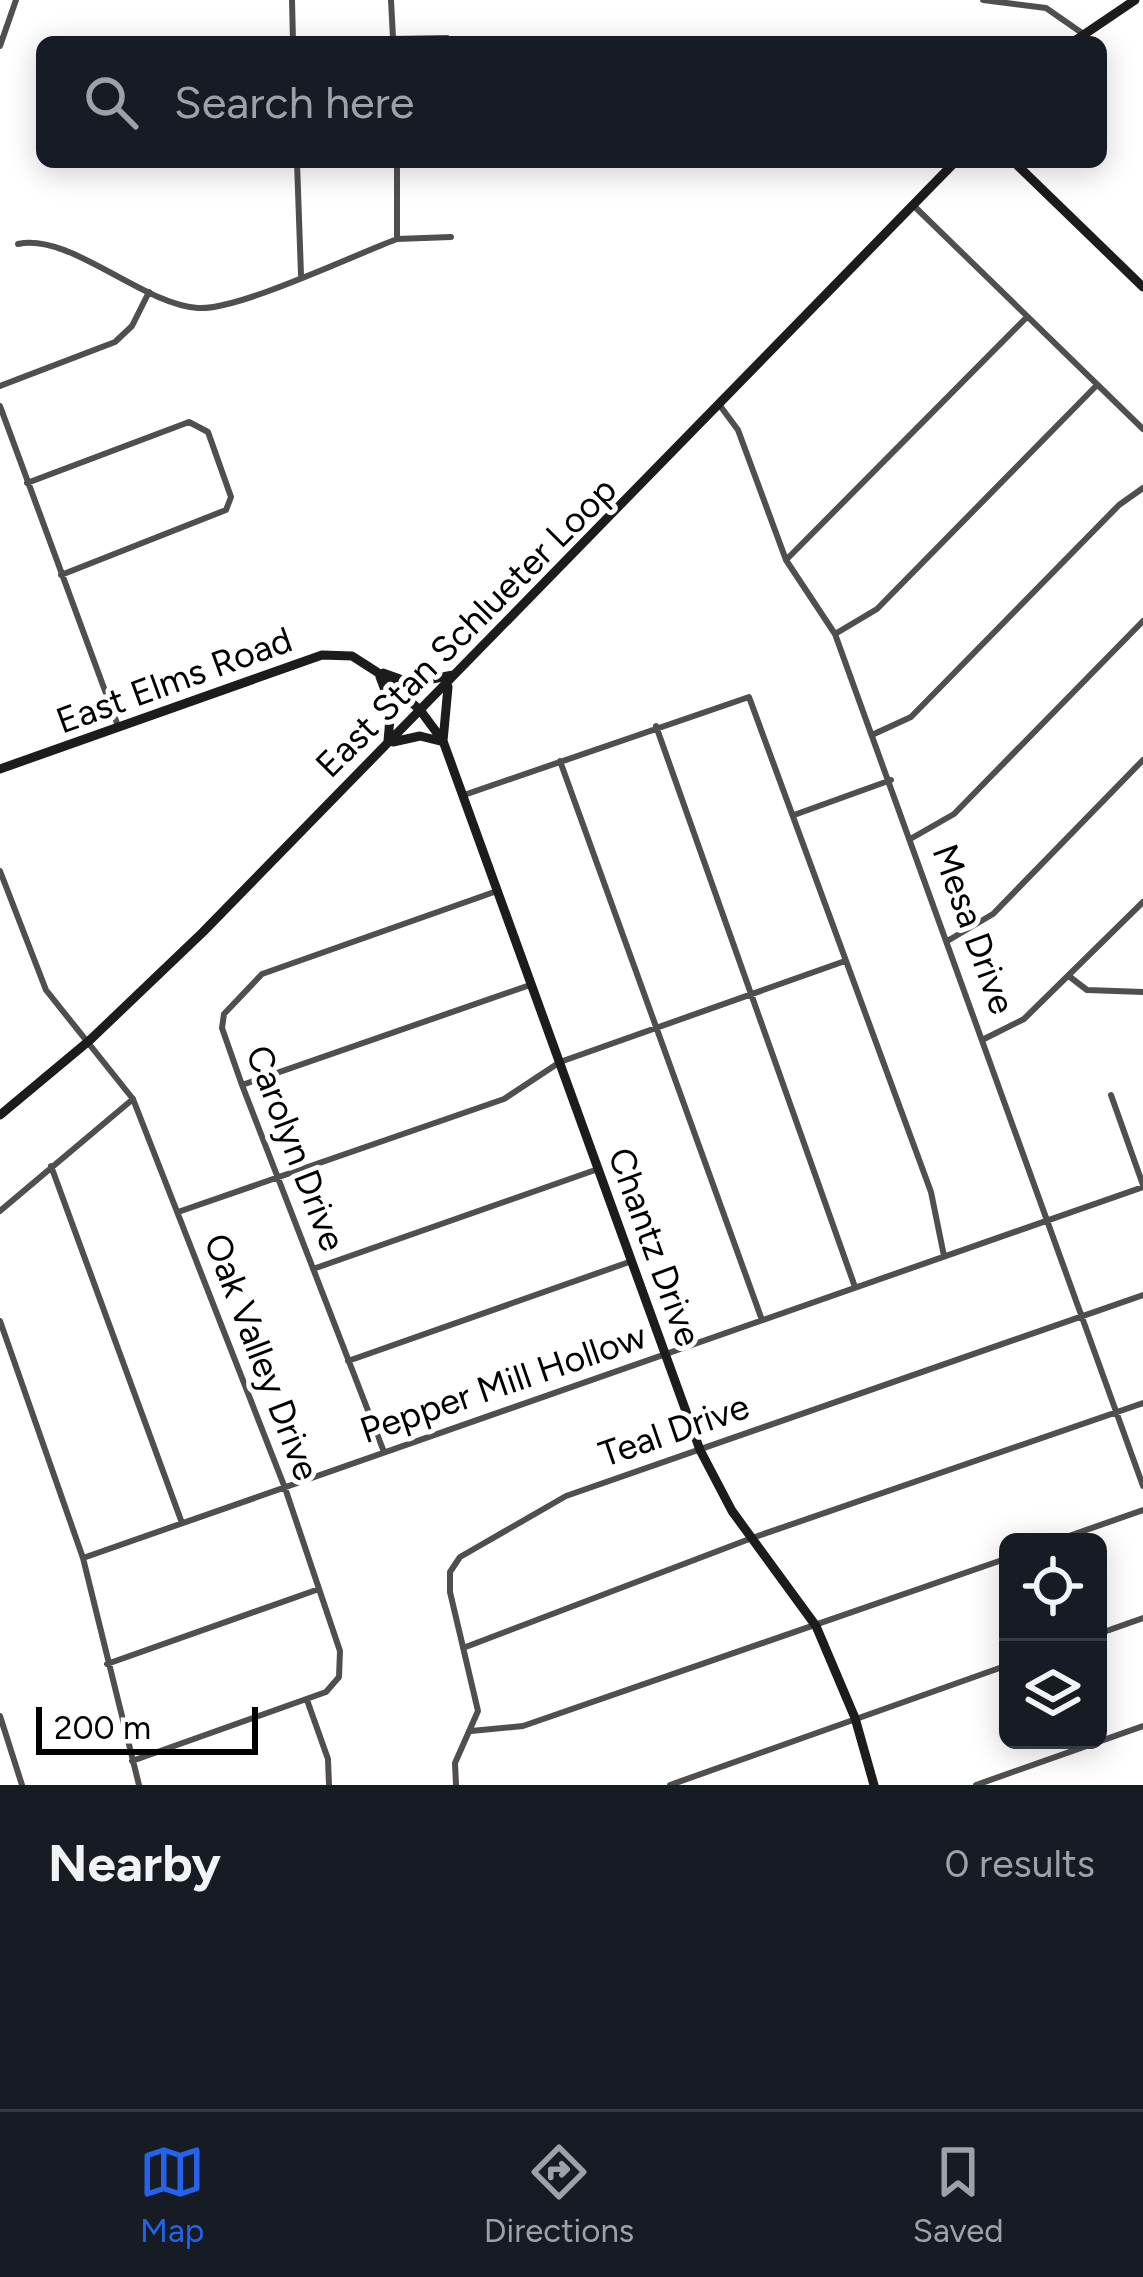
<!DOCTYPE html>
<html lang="en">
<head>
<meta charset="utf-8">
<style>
	body { margin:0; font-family:Figtree,sans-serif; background:#242831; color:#f1f3f6 }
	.controls { position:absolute; right:36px; bottom:36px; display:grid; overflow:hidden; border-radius:18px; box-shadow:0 6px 30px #0003 }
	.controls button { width:108px; height:108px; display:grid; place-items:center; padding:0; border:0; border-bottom:3px solid #363941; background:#171b24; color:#f1f3f6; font:60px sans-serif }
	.scale { position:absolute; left:36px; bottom:30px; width:222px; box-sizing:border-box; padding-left:12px; border:6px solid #000; border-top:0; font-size:33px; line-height:42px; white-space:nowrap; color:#000; -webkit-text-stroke:9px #fff; paint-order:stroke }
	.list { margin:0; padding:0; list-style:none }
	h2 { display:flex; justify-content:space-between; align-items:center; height:156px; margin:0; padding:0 48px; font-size:51px }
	h2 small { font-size:39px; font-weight:400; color:#9ea1a6 }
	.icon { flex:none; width:66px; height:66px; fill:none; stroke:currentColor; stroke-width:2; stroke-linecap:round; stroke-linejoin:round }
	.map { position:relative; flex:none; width:1143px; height:1785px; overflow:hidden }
	.search { position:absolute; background:#171b24; box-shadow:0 6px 30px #0003; left:36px; right:36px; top:36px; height:132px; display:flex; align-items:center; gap:30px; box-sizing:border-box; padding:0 42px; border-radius:18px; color:#9ea1a6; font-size:45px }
	.sheet { height:324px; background:#171b24 }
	nav { display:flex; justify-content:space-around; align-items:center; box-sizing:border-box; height:168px; border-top:3px solid #363941; background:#171b24; font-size:33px; color:#9ea1a6 }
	nav a { display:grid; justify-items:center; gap:6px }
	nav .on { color:#2563eb }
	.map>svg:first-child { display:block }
</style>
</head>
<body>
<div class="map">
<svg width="1143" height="1785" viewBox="0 0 1143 1785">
	<rect width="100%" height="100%" fill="#fff"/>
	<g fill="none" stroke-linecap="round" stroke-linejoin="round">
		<!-- street -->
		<path stroke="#4f4f4f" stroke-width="6" d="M292,0L293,42
			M391,0L393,38
			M983,0L1046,8L1082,33
			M393,39L447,38
			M0,46L16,0
			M297,162L301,275
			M915,207L1143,429
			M397,239L451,237
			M18,244C69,232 143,305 198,308C237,311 354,255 397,239V162
			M0,386L115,342L132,326L149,292
			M0,406L118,726
			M721,407L738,430L786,560L835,634L1143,1486
			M27,483L189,422L208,432L231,497L226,510L61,575
			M786,560L1027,317
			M835,634L877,609L1097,385
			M656,726L855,1287
			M874,734L911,717L1119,505L1143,488
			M560,761L762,1320
			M464,795L749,697L931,1192L944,1256
			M794,815L891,780
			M912,838L954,814L1143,621
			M0,871L46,990L133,1099L285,1488L340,1651L339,1677L326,1692L132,1761
			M949,940L993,914L1143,760
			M1070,977L1087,990L1143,992
			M984,1039L1024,1019L1143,902
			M242,1085L530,985
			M1111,1095L1143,1185
			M51,1166L182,1523
			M0,1211L133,1099
			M178,1212L504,1099L560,1062L845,961
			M313,1269L598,1169
			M0,1321L83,1558L139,1785
			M348,1361L632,1261
			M384,1452L242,1085L222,1028L224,1014L262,974L497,891
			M1052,1542L1143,1510
			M83,1558L1143,1187
			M1098,1634L1143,1618
			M463,1648L752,1538L1143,1403
			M107,1664L319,1589
			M307,1700L328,1759L329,1785
			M0,1716L22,1785
			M471,1731L523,1726L1008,1558
			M456,1785L455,1763L478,1711L450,1592V1572L460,1557L566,1496L1143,1295
			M670,1785L1008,1665
			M976,1785L1143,1726"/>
		<!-- secondary -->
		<path stroke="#1c1c1c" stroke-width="9" d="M1073,42L1135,0
			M1014,162L1143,287
			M383,673L411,683L453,675
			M380,677L391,706L388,741
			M443,741L448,687
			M393,742L420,736L440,741
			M0,769L322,655L352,656L377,672L420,710L443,741L700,1450L732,1511L816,1626L855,1718L874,1785
			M0,1115L90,1040L203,932L955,162"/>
	</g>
	<g text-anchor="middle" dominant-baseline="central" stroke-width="10" stroke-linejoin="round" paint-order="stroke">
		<!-- street labels -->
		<g font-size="36" fill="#000" stroke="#fff">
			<text transform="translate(466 627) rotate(-45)">East Stan Schlueter Loop</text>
			<text transform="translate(174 680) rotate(-20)">East Elms Road</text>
			<text transform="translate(974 929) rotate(70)">Mesa Drive</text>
			<text transform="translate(296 1148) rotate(69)">Carolyn Drive</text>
			<text transform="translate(655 1247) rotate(70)">Chantz Drive</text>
			<text transform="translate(262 1357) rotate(69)">Oak Valley Drive</text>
			<text transform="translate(503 1383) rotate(-19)">Pepper Mill Hollow</text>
			<text transform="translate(674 1430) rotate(-19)">Teal Drive</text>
		</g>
	</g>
</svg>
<div class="controls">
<button><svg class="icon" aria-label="locate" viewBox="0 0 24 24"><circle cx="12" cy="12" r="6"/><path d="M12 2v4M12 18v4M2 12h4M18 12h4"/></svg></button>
<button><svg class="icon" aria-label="layers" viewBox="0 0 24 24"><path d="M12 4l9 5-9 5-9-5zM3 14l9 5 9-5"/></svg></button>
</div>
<div class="scale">200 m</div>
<div class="search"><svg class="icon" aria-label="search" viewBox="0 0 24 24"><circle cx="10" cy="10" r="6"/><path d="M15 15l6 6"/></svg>Search here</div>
</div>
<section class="sheet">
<h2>Nearby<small>0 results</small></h2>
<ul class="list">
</ul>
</section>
<nav>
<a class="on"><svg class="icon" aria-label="map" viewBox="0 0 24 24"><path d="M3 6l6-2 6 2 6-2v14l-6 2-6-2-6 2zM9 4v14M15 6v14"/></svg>Map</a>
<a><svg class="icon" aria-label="directions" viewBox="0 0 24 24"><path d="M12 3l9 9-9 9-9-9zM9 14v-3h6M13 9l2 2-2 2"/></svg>Directions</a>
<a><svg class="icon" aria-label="saved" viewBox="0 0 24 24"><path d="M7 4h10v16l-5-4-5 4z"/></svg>Saved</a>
</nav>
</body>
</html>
